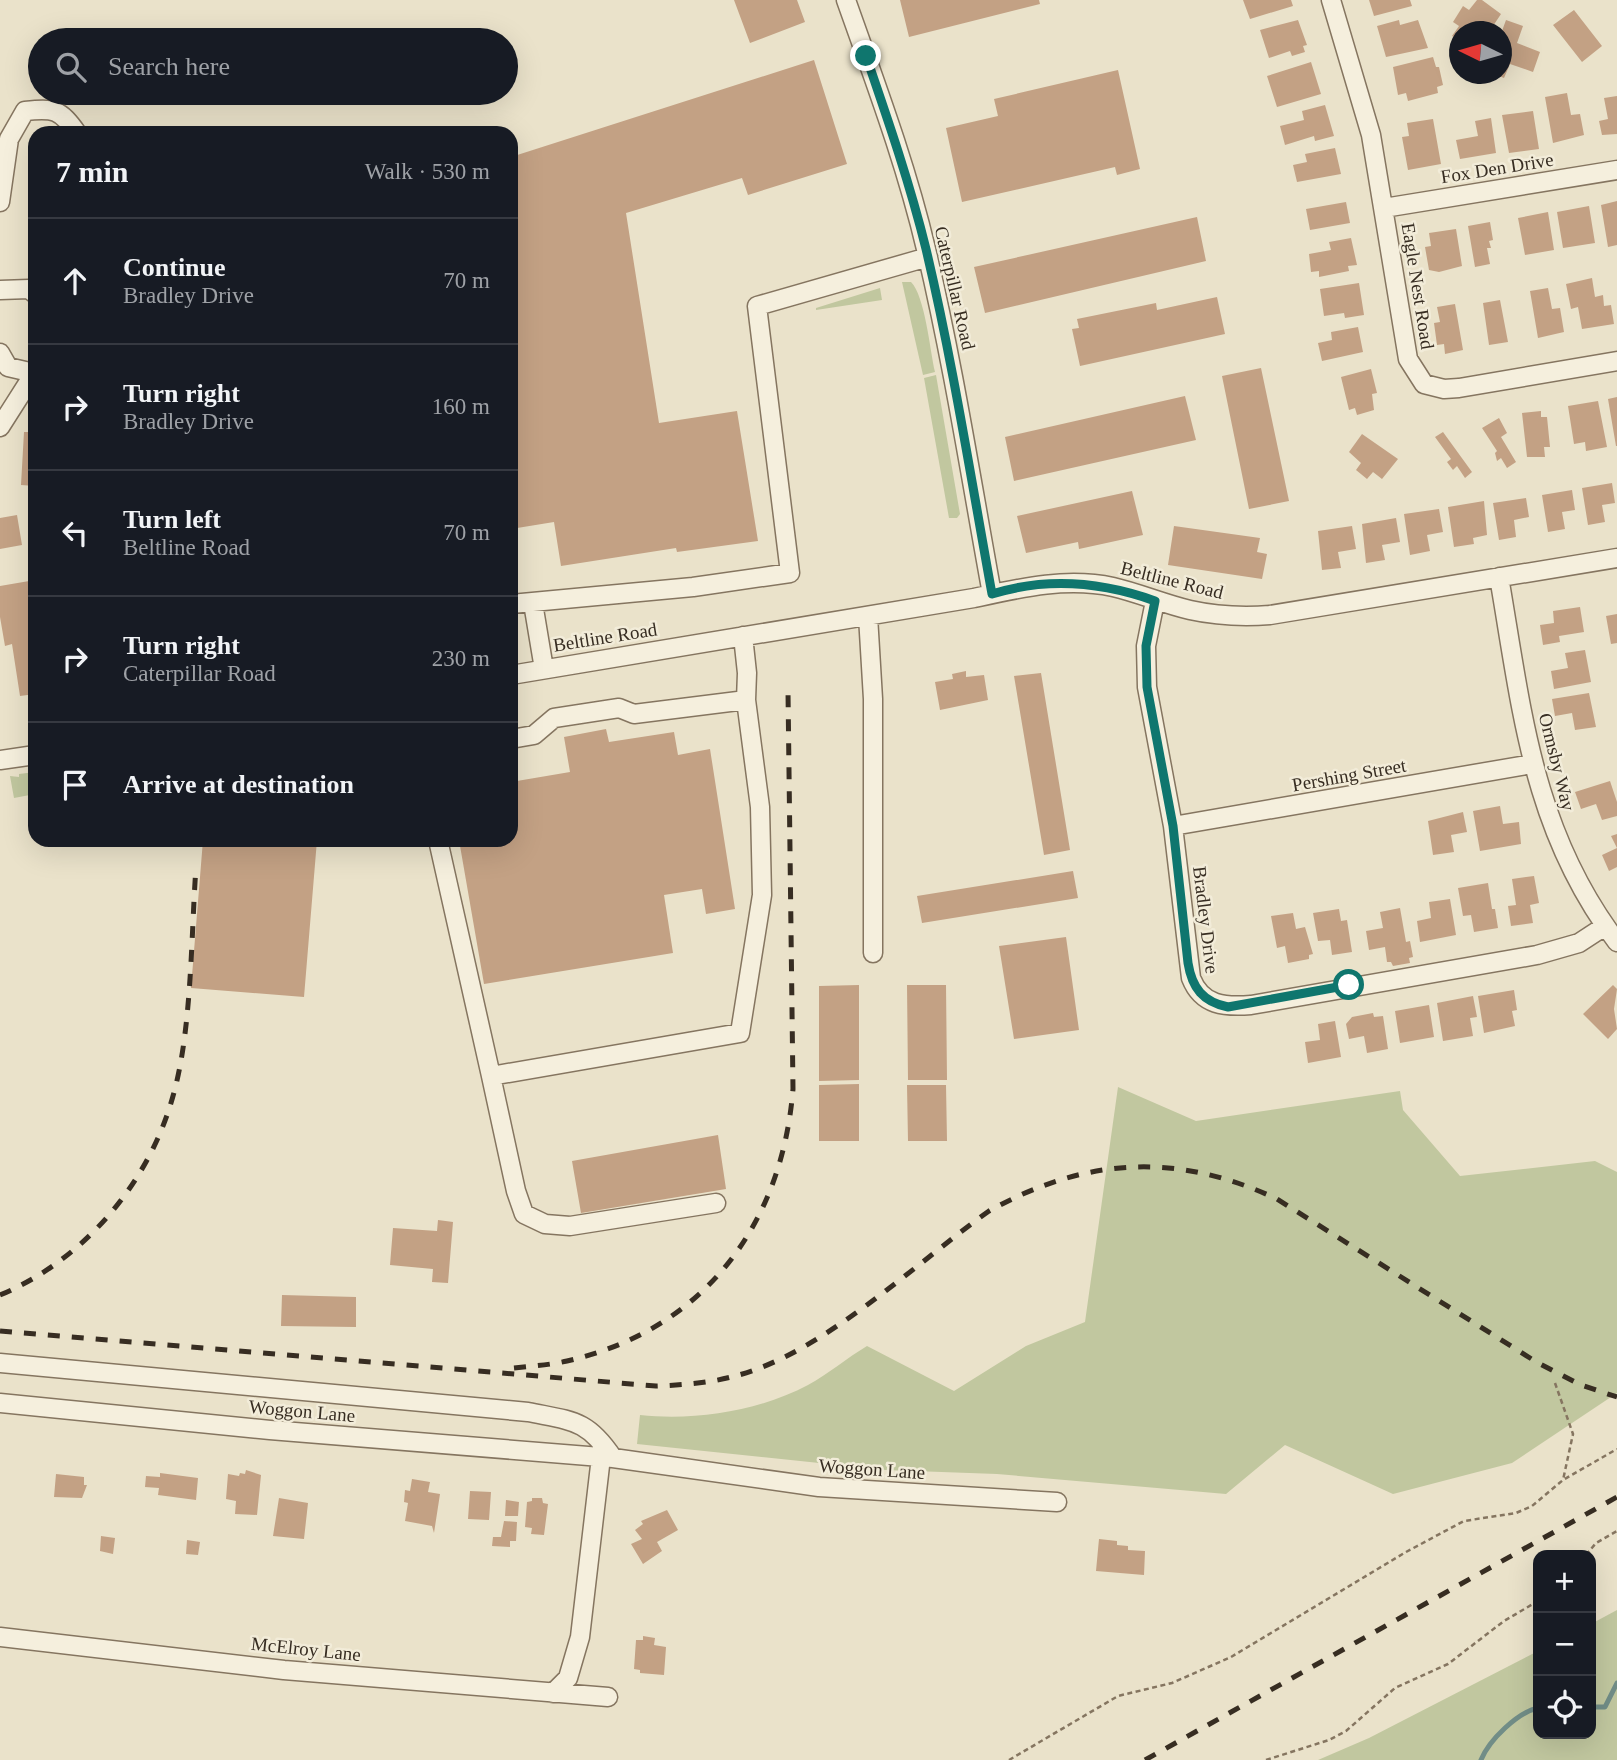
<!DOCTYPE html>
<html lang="en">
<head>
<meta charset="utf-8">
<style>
	body { margin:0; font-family:Georgia,serif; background:#242831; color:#f1f3f6 }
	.controls { position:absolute; right:21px; bottom:21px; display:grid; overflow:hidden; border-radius:14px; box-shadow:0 7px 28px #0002 }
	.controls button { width:63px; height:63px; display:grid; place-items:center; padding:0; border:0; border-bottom:2px solid #363941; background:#171b24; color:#f1f3f6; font:35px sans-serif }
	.compass { position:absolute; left:1449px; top:21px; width:63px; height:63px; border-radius:50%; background:#171b24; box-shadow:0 7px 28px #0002; rotate:275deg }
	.stop { position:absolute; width:21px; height:21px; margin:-16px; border:5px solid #0f766e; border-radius:50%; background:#fff }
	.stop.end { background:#0f766e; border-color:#fff; box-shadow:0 2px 7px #0008 }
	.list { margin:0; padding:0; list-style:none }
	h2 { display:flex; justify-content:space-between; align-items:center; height:91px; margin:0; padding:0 28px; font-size:30px }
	h2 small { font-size:23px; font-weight:400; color:#9ea1a6 }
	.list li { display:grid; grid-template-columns:46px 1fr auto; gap:21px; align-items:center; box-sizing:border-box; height:126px; padding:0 28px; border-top:2px solid #363941 }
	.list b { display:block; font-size:26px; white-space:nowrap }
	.list p { margin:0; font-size:23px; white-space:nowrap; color:#9ea1a6 }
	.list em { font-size:23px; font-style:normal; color:#9ea1a6 }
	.icon { flex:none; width:38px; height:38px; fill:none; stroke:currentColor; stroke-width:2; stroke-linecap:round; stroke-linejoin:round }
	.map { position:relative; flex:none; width:1617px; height:1760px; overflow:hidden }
	.search { position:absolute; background:#171b24; box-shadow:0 7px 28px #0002; left:28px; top:28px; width:490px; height:77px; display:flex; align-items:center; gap:18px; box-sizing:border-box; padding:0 24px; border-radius:38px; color:#9ea1a6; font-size:26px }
	.panel { position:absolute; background:#171b24; box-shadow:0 7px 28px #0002; left:28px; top:126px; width:490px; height:721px; border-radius:21px }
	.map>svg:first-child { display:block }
</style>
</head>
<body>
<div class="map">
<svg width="1617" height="1760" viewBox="0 0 1617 1760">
	<rect width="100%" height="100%" fill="#eae2ca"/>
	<!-- green -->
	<path fill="#c1c79f" d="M902,282H911C925,296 930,350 935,372L923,375Z
		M880,288L882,300L816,310V308Z
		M936,375L960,514L957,518H949L924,378Z
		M35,772V794L14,798L10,776L19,777V774Z
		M1118,1087L1196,1121L1400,1091L1403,1110L1460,1176L1595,1161L1617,1172V1393L1512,1463L1393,1494L1285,1445L1226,1494L997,1474L886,1470L637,1444L640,1415C695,1421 759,1411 808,1385C828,1374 847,1358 867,1346L954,1391L1026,1346L1085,1322Z
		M1617,1610V1760H1318L1369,1738L1538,1651V1734H1591V1624Z"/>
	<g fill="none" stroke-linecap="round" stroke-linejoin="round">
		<!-- stream -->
		<path stroke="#718d87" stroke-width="5" d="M1591,1707H1605L1617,1683
			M1481,1760C1489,1740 1518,1712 1538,1708"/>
	</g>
	<!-- building -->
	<path fill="#c3a184" d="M734,0H797L805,22L750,43Z
		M900,0H1039L1040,4L909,37Z
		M1243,0H1291L1293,6L1250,19Z
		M1369,0H1410L1412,6L1374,16Z
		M1477,0H1482L1501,14L1489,32L1480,27L1477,32H1460V40L1452,36L1459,26L1453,22L1463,6L1469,10Z
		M1574,10L1602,46L1582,62L1553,25Z
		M1298,20L1307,45L1303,46L1305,52L1292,56L1290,51L1269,58L1260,30Z
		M1399,20L1400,25L1418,20L1428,48L1386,57L1377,26Z
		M1506,20L1523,26L1517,43L1540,52L1533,72L1510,64L1504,78L1494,74H1502V31Z
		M1433,57L1436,67H1439L1443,85L1437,87L1438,93L1408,101L1406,93L1398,95L1393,67Z
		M814,60L847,164L748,195L742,178L626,213L659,423L737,411L758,541L677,552L676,548L561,566L554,522L511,529V302L517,300L511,262V157Z
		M1311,62L1321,94L1277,107L1267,76Z
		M1118,70L1140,169L1117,175L1115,167L962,202L946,128L998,116L994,99Z
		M1567,93L1571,115L1580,114L1584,135L1553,143L1545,97Z
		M1617,96V134L1602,135L1599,121L1608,119L1604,98Z
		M1325,105L1334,136L1315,141L1314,136L1285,145L1280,126L1304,120L1302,111Z
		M1533,111L1539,149L1509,153L1502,115Z
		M1491,118L1496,153L1460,159L1456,140L1478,136L1475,121Z
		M1433,119L1441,164L1408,170L1402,137L1409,136L1407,123Z
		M1335,148L1341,174L1297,182L1293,165L1307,162L1305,154Z
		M1617,201V245L1608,247L1601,205Z
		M1346,202L1350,223L1310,230L1306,209Z
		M1589,206L1595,243L1563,248L1557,212Z
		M1548,212L1554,250L1525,255L1518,218Z
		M1197,217L1206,261L985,313L974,267Z
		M1490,222L1493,240L1489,241L1491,248H1487L1490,264L1475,267L1468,226Z
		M1456,229L1462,266L1439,272L1429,270L1425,247L1431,246L1429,233Z
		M1351,238L1357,265L1348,266L1349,271L1319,277V271L1311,272L1309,254L1331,250L1329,242Z
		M1592,278L1595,297L1603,295L1604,306L1611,305L1614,324L1582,329L1578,307L1571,309L1566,284Z
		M1359,283L1364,315L1345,318L1344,313L1324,316L1320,289Z
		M1548,288L1552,309L1560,308L1564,332L1538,338L1530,291Z
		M1217,297L1225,334L1080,366L1072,329L1079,328L1077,319L1156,303L1157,310Z
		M1500,300L1508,342L1489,345L1483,303Z
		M1455,304L1463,350L1445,354L1444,344L1437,345L1434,323L1440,322L1437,307Z
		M1358,327L1363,352L1322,361L1318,343L1332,340L1331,332Z
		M1261,368L1289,501L1249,509L1222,376Z
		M1371,369L1377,393L1372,394L1374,410L1357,415L1355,408L1349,410L1341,377Z
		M1185,396L1196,440L1014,481L1005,437Z
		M1617,397V446H1616L1608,399Z
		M1598,401L1607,447L1586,451L1585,442L1574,444L1568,406Z
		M1541,411V417H1547L1550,447H1544L1545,457H1527L1522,413Z
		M1499,418L1507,433L1501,437L1516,462L1507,468L1501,458L1497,461L1495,453L1497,451L1482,428Z
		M24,432H35V486L21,485Z
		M1443,432L1472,472L1465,478L1457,466L1453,470L1447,462L1451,459L1435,437Z
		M1362,434L1398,459L1382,479L1373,472L1367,479L1356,470L1361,463L1349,452Z
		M1612,483L1615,503L1602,505L1605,522L1588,525L1582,488Z
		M1572,490L1575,510L1562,512L1565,529L1548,532L1542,495Z
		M1132,491L1143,535L1079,549L1078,542L1026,553L1017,516Z
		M1526,498L1529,517L1514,520L1516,537L1499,540L1493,503Z
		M1484,501L1487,535L1473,538L1474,544L1454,547L1448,507Z
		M1439,509L1443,532L1427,535L1430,551L1410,555L1404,514Z
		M17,515L22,545L0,549V518Z
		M1396,518L1400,542L1382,545L1385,560L1366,563L1362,524Z
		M1174,526L1260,538L1257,552L1267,554L1262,579L1168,565Z
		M1352,526L1356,549L1338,552L1341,568L1322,570L1318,531Z
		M35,580V694L20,696L12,644L5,646L0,617V586Z
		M1580,607L1584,632L1559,636L1560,642L1543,645L1540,625L1554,623L1553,611Z
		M1617,614V643L1611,644L1606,616Z
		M1585,650L1591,682L1554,689L1551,671L1568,668L1565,653Z
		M966,671V677L984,675L988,700L940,710L935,682L953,679L952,674Z
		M1041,673L1070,850L1044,855L1014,676Z
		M1589,693L1596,727L1575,730L1572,713L1555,716L1552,699Z
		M606,729L609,742L674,732L678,755L710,749L735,909L706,914L702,889L664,895L673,953L484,984L459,840H511V782L570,772L564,737Z
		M1610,781L1617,802V816L1602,820L1596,804L1581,809L1575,792Z
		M1500,806L1503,824L1519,822L1521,844L1480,851L1473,811Z
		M1463,812L1467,832L1451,835L1454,852L1433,855L1428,821Z
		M1617,834V867L1609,871L1602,855L1617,848L1611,836Z
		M203,840H317L304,997L191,988Z
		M1073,871L1078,898L922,923L917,896Z
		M1534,876L1539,903L1530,905L1533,923L1511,926L1508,906L1516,905L1512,879Z
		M1488,883L1492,909H1495L1498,928L1474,932L1471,915L1463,916L1458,888Z
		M1450,899L1456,935L1420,942L1417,921L1431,918L1429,902Z
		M1400,908L1406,942L1410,941L1413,957L1409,958L1410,963L1393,966L1391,962H1387L1385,947L1369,950L1366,931L1383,928L1380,912Z
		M1339,909L1341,921L1347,920L1352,952L1332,955L1330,940L1318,941L1313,913Z
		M1293,913L1296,929L1305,927L1313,954L1309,955V959L1288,963L1285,946L1277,948L1271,916Z
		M1066,937L1079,1030L1014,1039L999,946Z
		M859,985V1080L819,1081V986Z
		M907,985H946L947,1080H908Z
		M1613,985L1617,989L1614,1009L1617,1029L1608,1039L1583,1014Z
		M1514,990L1517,1010L1512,1011L1515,1026L1484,1033L1478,996Z
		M1473,996L1477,1017L1470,1018L1473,1036L1443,1041L1437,1003Z
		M1429,1005L1434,1037L1400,1043L1395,1011Z
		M1373,1013L1374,1017L1383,1016L1388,1049L1367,1053L1364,1036L1349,1039L1346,1024L1352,1017Z
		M1335,1021L1341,1057L1308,1063L1305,1042L1320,1040L1318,1024Z
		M859,1084V1141H819V1085Z
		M907,1085H946L947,1141H908Z
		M718,1135L726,1189L581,1213L572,1161Z
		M438,1220L453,1222L448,1283L432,1282L433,1269L390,1265L393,1228L437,1231Z
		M282,1295L356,1297V1327L281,1326Z
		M246,1470L261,1475L257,1515L235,1514L236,1501L226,1499L228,1474L239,1476L240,1473L245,1474Z
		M160,1473L198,1478L196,1500L158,1495L159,1488L145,1487L146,1476L160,1477Z
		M56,1474L84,1477V1485H87L82,1498L54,1497Z
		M412,1479L430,1482L428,1492L440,1494L434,1533L432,1526L405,1521L408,1503L404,1502L405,1490L410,1491Z
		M470,1491L491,1492L489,1520L468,1519Z
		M279,1498L308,1503L304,1539L273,1536Z
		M532,1498H542L543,1503L548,1504L544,1535L531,1534L532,1528L525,1527L527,1502L532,1501Z
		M506,1500L519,1502L518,1516H505Z
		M667,1510L678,1530L657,1542L662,1551L643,1564L631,1544L642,1539L635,1530L643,1524L641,1521Z
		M504,1521L517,1522L516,1541H510V1547L492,1546L493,1537H501Z
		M101,1536L115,1538L113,1554L100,1551Z
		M1099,1539L1117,1541V1545L1128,1546V1550L1145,1551L1144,1575L1096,1571Z
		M187,1540L200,1542L198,1555L186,1554Z
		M643,1636L655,1638L654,1645L666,1647L664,1675L640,1673V1670L634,1669L636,1640H643Z"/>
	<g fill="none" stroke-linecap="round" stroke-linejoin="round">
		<defs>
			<path id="minor" d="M846,0C875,82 906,164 926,249C953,363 971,479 992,594
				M1331,0L1371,135L1408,359L1424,384L1444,389L1459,388L1617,361
				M0,202L9,139L25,111C54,108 60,109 77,133
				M1384,208L1617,170
				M0,290L29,289L35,294
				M0,353L8,367L34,373
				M0,427L35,372
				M1499,577C1522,710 1532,830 1617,942
				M1155,601L1146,646L1147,687L1173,826L1191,978C1202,1006 1225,1007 1251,1005L1537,955L1579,943L1605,926
				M533,603L544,669
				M511,604L693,587L790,573L757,306L928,257
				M868,616L873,699V953
				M511,675L974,598C1020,588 1066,577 1113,587C1139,593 1164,604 1190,610C1217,616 1243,617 1270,615L1617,558
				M511,739L534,735L554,718L619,708L634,714L746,700L747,673L743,636
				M0,760L35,755
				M1173,826L1532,764
				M438,840L491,1076L740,1033L762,895L760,807L746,700
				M491,1076L516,1191L524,1214L545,1224L570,1226L716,1203
				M0,1363L528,1412C572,1421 587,1419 613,1458
				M0,1403L270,1430L613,1458L819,1487L1057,1502
				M0,1637L284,1670L608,1697
				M553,1693L568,1678L580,1637L601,1457"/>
		</defs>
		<!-- minor casing -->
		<use href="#minor" stroke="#857560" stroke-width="21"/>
		<!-- path -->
		<path stroke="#857560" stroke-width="2.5" stroke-dasharray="5 3.5" stroke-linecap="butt" d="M1555,1383L1573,1434L1563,1480
			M1586,1555L1596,1543L1617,1531
			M1009,1760L1118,1696L1172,1683L1231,1657L1406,1552L1464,1521L1516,1513L1532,1506L1563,1480L1617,1449
			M1266,1760L1329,1740L1346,1731L1395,1688L1448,1664L1504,1621L1538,1601"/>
		<!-- minor -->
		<use href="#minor" stroke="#f5efdd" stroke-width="18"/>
		<!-- rail -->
		<path stroke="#372d22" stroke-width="5" stroke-dasharray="12 12" stroke-linecap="butt" d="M0,1295C84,1260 149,1183 173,1096C192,1030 191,936 196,867
			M0,1331L656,1386C683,1385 710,1383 735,1376C822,1354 916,1263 989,1211C1086,1157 1177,1152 1277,1199L1538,1363L1581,1385L1617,1397
			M514,1368C532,1366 550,1365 567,1361C704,1330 782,1225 793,1089L788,691
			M1145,1760L1617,1497"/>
	</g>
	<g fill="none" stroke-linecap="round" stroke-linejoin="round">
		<!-- route -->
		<path stroke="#0f766e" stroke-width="9" d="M866,56C888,120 910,184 926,249C953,363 971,479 992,594C1047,577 1102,582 1155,601L1146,646L1147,687L1173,826L1188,963C1192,988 1203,1002 1228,1007L1349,985"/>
	</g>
	<g text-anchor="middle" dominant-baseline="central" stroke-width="5" stroke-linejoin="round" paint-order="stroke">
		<!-- street labels -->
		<g font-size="19" fill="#372d22" stroke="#f2ecd9">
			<text transform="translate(1497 168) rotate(-9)">Fox Den Drive</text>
			<text transform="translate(1418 286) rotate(81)">Eagle Nest Road</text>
			<text transform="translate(955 288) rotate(77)">Caterpillar Road</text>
			<text transform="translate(1172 580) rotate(14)">Beltline Road</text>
			<text transform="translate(605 637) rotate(-9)">Beltline Road</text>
			<text transform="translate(1557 762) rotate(76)">Ormsby Way</text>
			<text transform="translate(1349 775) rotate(-10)">Pershing Street</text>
			<text transform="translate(1206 920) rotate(83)">Bradley Drive</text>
			<text transform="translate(302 1411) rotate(5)">Woggon Lane</text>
			<text transform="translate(872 1469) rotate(4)">Woggon Lane</text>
			<text transform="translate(306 1649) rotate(6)">McElroy Lane</text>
		</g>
	</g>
</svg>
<div class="controls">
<button>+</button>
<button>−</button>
<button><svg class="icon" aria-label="locate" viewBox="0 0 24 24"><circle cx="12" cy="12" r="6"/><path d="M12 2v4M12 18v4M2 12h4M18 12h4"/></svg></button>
</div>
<svg class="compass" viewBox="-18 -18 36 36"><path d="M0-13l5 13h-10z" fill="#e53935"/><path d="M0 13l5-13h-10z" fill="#9ea1a6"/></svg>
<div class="stop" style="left:1349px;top:985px"></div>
<div class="stop end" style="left:866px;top:56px"></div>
<div class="search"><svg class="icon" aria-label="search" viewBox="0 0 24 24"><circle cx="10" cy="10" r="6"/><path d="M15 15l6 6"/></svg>Search here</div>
<section class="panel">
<h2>7 min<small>Walk · 530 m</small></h2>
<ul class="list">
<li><svg class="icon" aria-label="ahead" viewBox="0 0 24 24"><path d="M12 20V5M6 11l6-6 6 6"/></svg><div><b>Continue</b><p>Bradley Drive</p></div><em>70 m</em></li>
<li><svg class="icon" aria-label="right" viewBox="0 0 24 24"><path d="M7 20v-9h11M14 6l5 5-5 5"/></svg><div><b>Turn right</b><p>Bradley Drive</p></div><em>160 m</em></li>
<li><svg class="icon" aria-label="left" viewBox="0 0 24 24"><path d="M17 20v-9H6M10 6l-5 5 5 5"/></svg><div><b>Turn left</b><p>Beltline Road</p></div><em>70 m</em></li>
<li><svg class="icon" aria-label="right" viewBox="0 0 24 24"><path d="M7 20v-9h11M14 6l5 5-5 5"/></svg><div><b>Turn right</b><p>Caterpillar Road</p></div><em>230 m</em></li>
<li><svg class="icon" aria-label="arrive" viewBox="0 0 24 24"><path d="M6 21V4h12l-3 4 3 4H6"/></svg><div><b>Arrive at destination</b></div></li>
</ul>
</section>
</div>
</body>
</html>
